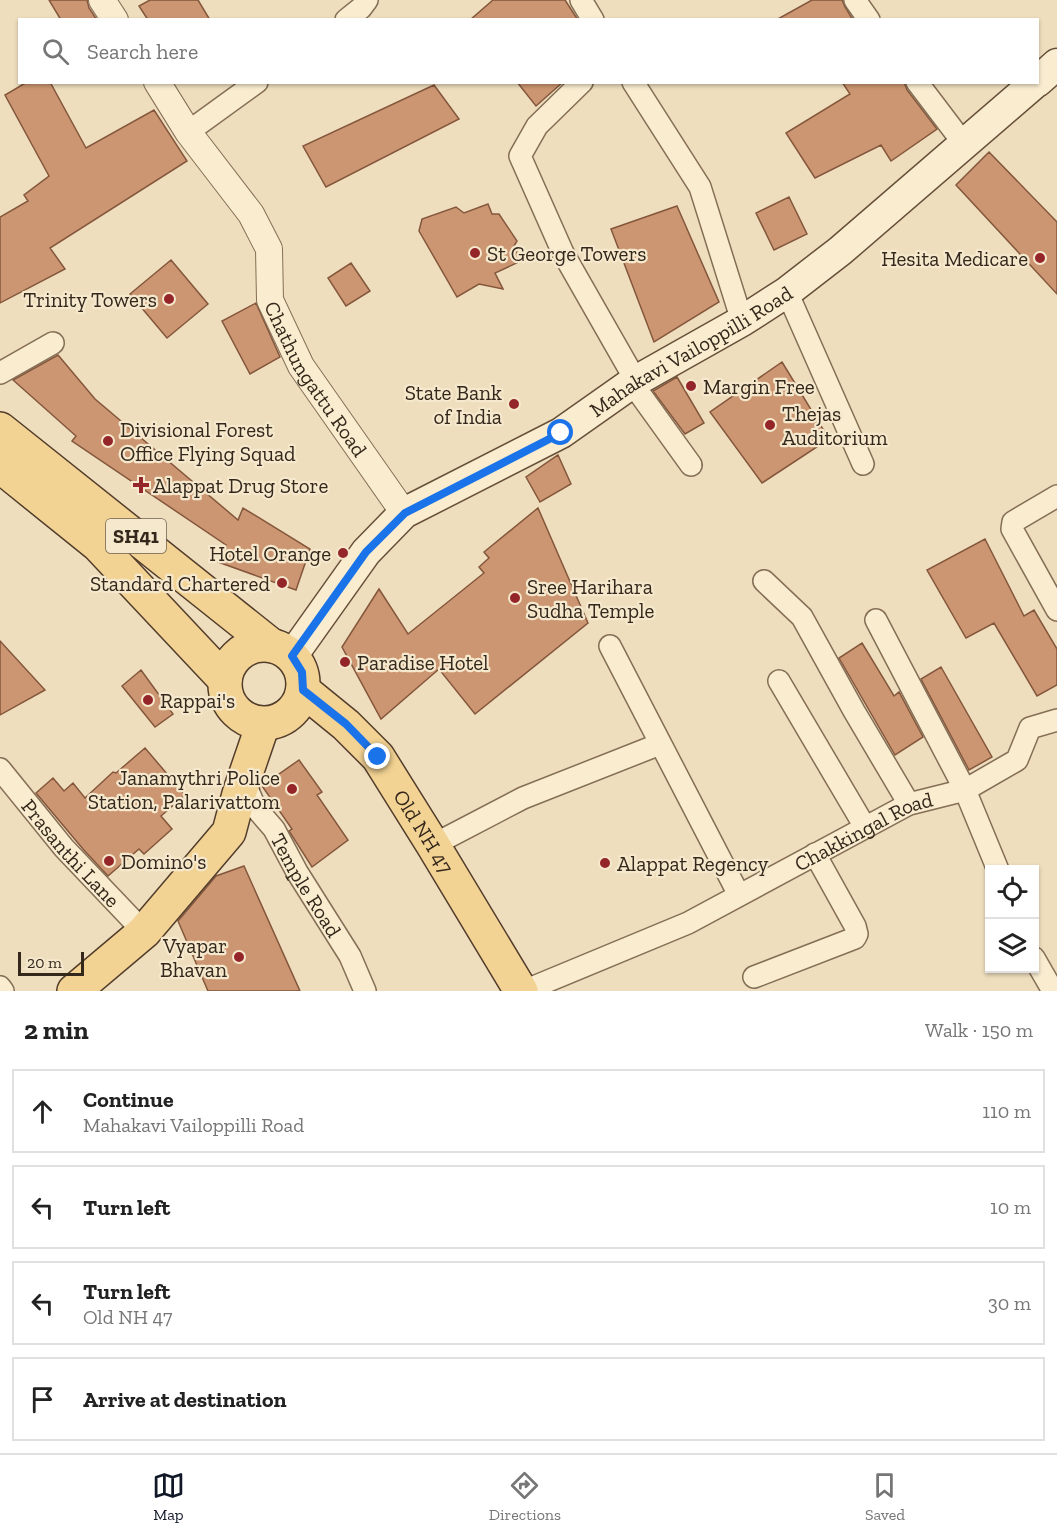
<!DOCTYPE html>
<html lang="en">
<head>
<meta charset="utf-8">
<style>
	body { margin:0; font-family:"Zilla Slab",serif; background:#f6f6f6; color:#222 }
	.controls { position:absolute; right:18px; bottom:18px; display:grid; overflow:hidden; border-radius:0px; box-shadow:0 2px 4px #0004 }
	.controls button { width:54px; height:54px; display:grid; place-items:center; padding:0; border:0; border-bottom:2px solid #e0e0e0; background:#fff; color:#222; font:30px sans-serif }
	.scale { position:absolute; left:18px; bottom:15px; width:66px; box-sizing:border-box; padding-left:6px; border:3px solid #34271b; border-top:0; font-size:16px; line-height:21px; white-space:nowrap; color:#34271b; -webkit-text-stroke:4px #f5e8cc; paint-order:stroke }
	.stop { position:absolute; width:18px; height:18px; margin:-14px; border:4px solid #1a73e8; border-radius:50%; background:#fff }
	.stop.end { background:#1a73e8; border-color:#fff; box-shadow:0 2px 6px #0008 }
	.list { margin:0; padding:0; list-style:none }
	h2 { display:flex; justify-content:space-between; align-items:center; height:78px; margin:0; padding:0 24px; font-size:26px }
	h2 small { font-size:20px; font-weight:400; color:#767676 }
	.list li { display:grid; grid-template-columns:39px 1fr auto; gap:18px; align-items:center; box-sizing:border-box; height:84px; margin:0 12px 12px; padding:0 12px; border:2px solid #e0e0e0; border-radius:0px }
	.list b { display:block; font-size:22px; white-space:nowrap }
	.list p { margin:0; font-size:20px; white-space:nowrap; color:#767676 }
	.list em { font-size:20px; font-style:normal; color:#767676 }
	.icon { flex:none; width:33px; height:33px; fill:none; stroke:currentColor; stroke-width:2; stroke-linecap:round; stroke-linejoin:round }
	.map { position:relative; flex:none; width:1057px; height:991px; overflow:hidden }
	.search { position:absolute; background:#fff; box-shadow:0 2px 4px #0004; left:18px; right:18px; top:18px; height:66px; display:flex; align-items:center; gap:15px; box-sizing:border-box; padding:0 21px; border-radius:0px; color:#767676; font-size:22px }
	.sheet { height:462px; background:#fff }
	nav { display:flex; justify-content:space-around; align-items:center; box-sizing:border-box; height:84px; border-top:2px solid #e0e0e0; background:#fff; font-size:16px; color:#767676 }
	nav a { display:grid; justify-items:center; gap:3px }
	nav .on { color:#111827 }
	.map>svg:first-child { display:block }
</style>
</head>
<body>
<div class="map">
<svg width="1057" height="991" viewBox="0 0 1057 991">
	<rect width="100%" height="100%" fill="#eedebd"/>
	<!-- building -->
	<path fill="#cc9672" stroke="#84573c" stroke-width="1.5" d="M49,0H87L89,8L97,20H61Z
		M150,0H198L210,20H148L139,6Z
		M493,0H565L578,20H470Z
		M812,0H842L845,7L853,20H776Z
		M27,82H50L86,148L154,110L187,161L50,248L65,269L0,303V217L28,201L24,195L49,176L5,95Z
		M517,82H563L536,106Z
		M842,82H904L907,90L937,129L891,161L881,145L815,178L786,133L850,94Z
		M434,85L459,119L326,187L303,146Z
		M989,152L1057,222V294L956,185Z
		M789,197L807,234L774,250L756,213Z
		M488,204L492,214H499L517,241L514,246L521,261L495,273L503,289L479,284L457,297L419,231L422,219L456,207L464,213Z
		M677,206L719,302L654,342L611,229Z
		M171,260L208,304L167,338L130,294Z
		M351,263L370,291L346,306L328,278Z
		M256,303L280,357L250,374L222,321Z
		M58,355L95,399L238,520L243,508L310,549L296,590L218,562L226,545L72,441L76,436L13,380Z
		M782,362L829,439L762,483L710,412Z
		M677,377L704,423L685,434L653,391Z
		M558,455L571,484L540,502L526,477Z
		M538,508L588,623L475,714L439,669L381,719L342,647L379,589L408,634L484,573L479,567L489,558L484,552Z
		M985,539L1024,616L1034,610L1057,649V685L1037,696L994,623L966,638L927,570Z
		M0,641L45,690L0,715Z
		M862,643L894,696L899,692L923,737L895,755L839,658Z
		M941,667L992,757L969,770L921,679Z
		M141,670L173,714L155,727L122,686Z
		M145,748L185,795L161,816L172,829L144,854L139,849L108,876L83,849L36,793L53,778L64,791L73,783L85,798L113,772L116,773Z
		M299,760L322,792L317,795L348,840L312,867L289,831L292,829L262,786Z
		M244,866L300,991H208L178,921L216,876Z"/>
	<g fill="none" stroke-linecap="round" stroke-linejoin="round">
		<defs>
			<g id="minor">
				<path d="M581,0L593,20"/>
				<path d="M855,0L869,20"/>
				<path d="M346,20L361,8L367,0"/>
				<path d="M582,82L537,126L520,156L563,253L636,381"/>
				<path d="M633,82L700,187L742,321"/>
				<path d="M917,82L964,144"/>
				<path d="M188,132L257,82"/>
				<path d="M787,292L863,464"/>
				<path d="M0,373L53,343"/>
				<path d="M632,383L691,465"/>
				<path d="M1057,496L1013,522L1012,529L1057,610"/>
				<path d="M764,581L802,617L854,711L909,804"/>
				<path d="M876,620L965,790L998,870"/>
				<path d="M610,646L739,895"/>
				<path d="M779,681L865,827"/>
				<path id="s1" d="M0,769L64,848L144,932"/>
				<path id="s2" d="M244,781L255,807L274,829L297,872L350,956L365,991"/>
				<path d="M433,845L523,798L660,744"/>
				<path d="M1034,958L1053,991"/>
				<path d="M754,977L855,938L857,934L855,926L815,854"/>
				<path d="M0,987L3,991"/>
				<path id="s3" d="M524,991L688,923L909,804L965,790L1017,760L1030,728L1057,720"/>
			</g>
			<g id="tertiary">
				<path d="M102,0L115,20"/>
				<path id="s4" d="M157,82L188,132L251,214L269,249L270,300L301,366L404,513"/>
			</g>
			<g id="secondary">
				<path d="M1038,81L1057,64"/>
				<path id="s5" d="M292,656L366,552L404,513L561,433L632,383L742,321L787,292L840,251L1036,82"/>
			</g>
			<g id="primary">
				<path d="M0,429L271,645"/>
				<path d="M0,466L98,545L225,680"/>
				<circle cx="264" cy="684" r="39"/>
				<path id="s6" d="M303,690L346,725L378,757L433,845L521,991"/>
				<path d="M74,991L144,932L229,832L239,794L263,724"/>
			</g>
		</defs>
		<!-- minor casing -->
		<use href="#minor" stroke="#856e56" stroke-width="24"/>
		<!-- tertiary casing -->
		<use href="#tertiary" stroke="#856e56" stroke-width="28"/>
		<!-- secondary casing -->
		<use href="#secondary" stroke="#674f39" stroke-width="33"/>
		<!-- primary casing -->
		<use href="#primary" stroke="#523c2b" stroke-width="36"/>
		<!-- minor -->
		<use href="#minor" stroke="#f9eccf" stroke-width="21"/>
		<!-- tertiary -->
		<use href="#tertiary" stroke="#f9eccf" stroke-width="26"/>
		<!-- secondary -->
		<use href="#secondary" stroke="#f9eccf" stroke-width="30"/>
		<!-- primary -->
		<use href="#primary" stroke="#f3d393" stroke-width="33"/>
	</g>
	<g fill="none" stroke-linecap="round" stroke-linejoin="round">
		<!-- route -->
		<path stroke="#1a73e8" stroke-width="8" d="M378,757L346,724L303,690L302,672L292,656L366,552L405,513L561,433"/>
	</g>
	<!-- markers -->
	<g fill="#942629" stroke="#f5e8cc" stroke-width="2">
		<circle cx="475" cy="253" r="6"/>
		<circle cx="1040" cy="258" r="6"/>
		<circle cx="169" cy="299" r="6"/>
		<circle cx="691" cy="386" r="6"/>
		<circle cx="514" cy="404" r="6"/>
		<circle cx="770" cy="425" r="6"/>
		<circle cx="108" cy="441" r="6"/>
		<path d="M138 476h6v6h6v6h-6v6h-6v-6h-6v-6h6z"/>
		<circle cx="343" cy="553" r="6"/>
		<circle cx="282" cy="583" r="6"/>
		<circle cx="515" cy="598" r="6"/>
		<circle cx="345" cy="662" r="6"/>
		<circle cx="148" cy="700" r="6"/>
		<circle cx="292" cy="789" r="6"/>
		<circle cx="109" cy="861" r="6"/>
		<circle cx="605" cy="863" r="6"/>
		<circle cx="239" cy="957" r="6"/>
	</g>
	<g text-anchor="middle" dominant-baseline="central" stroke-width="4.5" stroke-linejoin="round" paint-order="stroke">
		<!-- shield labels -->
		<rect fill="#f5e8cc" stroke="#6e6150" stroke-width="1.5" x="106" y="519" width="60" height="34" rx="4.5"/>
		<g font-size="20" font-weight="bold" fill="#34271b">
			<text x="136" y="536">SH41</text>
		</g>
		<!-- poi labels -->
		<g font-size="21" fill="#34271b" stroke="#f5e8cc" text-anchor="start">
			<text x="487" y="253">St George Towers</text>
			<text x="1028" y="258" text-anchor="end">Hesita Medicare</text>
			<text x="157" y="299" text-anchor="end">Trinity Towers</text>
			<text x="703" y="386">Margin Free</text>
			<text x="502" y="392" text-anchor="end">State Bank<tspan x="502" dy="24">of India</tspan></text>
			<text x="782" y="413">Thejas<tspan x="782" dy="24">Auditorium</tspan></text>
			<text x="120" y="429">Divisional Forest<tspan x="120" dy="24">Office Flying Squad</tspan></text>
			<text x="153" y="485">Alappat Drug Store</text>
			<text x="331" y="553" text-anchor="end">Hotel Orange</text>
			<text x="270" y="583" text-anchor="end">Standard Chartered</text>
			<text x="527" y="586">Sree Harihara<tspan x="527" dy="24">Sudha Temple</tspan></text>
			<text x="357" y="662">Paradise Hotel</text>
			<text x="160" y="700">Rappai's</text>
			<text x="280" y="777" text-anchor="end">Janamythri Police<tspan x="280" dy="24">Station, Palarivattom</tspan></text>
			<text x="121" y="861">Domino's</text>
			<text x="617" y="863">Alappat Regency</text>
			<text x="227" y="945" text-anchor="end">Vyapar<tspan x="227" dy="24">Bhavan</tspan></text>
		</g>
		<!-- street labels -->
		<g font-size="21" fill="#34271b" stroke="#f5e8cc">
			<text stroke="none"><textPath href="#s5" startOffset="512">Mahakavi Vailoppilli Road</textPath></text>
			<text stroke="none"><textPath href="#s4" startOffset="344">Chathungattu Road</textPath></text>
			<text stroke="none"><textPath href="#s6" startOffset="188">Old NH 47</textPath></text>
			<text stroke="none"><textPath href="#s3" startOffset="376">Chakkingal Road</textPath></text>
			<text stroke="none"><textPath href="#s1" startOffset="110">Prasanthi Lane</textPath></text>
			<text stroke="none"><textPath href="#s2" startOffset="122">Temple Road</textPath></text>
		</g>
	</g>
</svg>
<div class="controls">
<button><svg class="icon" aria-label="locate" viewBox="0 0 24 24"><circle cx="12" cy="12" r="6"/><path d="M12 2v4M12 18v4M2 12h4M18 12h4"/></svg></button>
<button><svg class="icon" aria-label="layers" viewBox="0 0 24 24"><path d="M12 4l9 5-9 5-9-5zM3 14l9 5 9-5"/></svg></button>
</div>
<div class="scale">20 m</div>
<div class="stop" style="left:561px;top:433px"></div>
<div class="stop end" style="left:378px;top:757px"></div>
<div class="search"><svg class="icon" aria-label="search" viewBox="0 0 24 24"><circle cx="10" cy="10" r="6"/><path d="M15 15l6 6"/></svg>Search here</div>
</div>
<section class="sheet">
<h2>2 min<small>Walk · 150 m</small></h2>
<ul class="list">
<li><svg class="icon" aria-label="ahead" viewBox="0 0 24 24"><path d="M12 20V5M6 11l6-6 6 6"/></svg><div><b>Continue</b><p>Mahakavi Vailoppilli Road</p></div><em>110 m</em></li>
<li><svg class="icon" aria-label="left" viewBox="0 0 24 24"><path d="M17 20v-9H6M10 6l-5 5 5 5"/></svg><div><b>Turn left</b></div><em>10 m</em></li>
<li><svg class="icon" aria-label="left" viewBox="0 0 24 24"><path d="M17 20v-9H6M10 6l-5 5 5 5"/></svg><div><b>Turn left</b><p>Old NH 47</p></div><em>30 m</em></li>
<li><svg class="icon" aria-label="arrive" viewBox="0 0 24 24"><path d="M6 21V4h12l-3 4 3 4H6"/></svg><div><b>Arrive at destination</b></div></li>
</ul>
</section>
<nav>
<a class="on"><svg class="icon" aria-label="map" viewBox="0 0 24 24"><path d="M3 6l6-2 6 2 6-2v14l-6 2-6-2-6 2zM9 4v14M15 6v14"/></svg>Map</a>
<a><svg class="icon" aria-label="directions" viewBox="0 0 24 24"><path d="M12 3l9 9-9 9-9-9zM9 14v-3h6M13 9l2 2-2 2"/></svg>Directions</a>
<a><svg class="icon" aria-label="saved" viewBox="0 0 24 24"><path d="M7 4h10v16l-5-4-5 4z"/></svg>Saved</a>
</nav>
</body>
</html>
